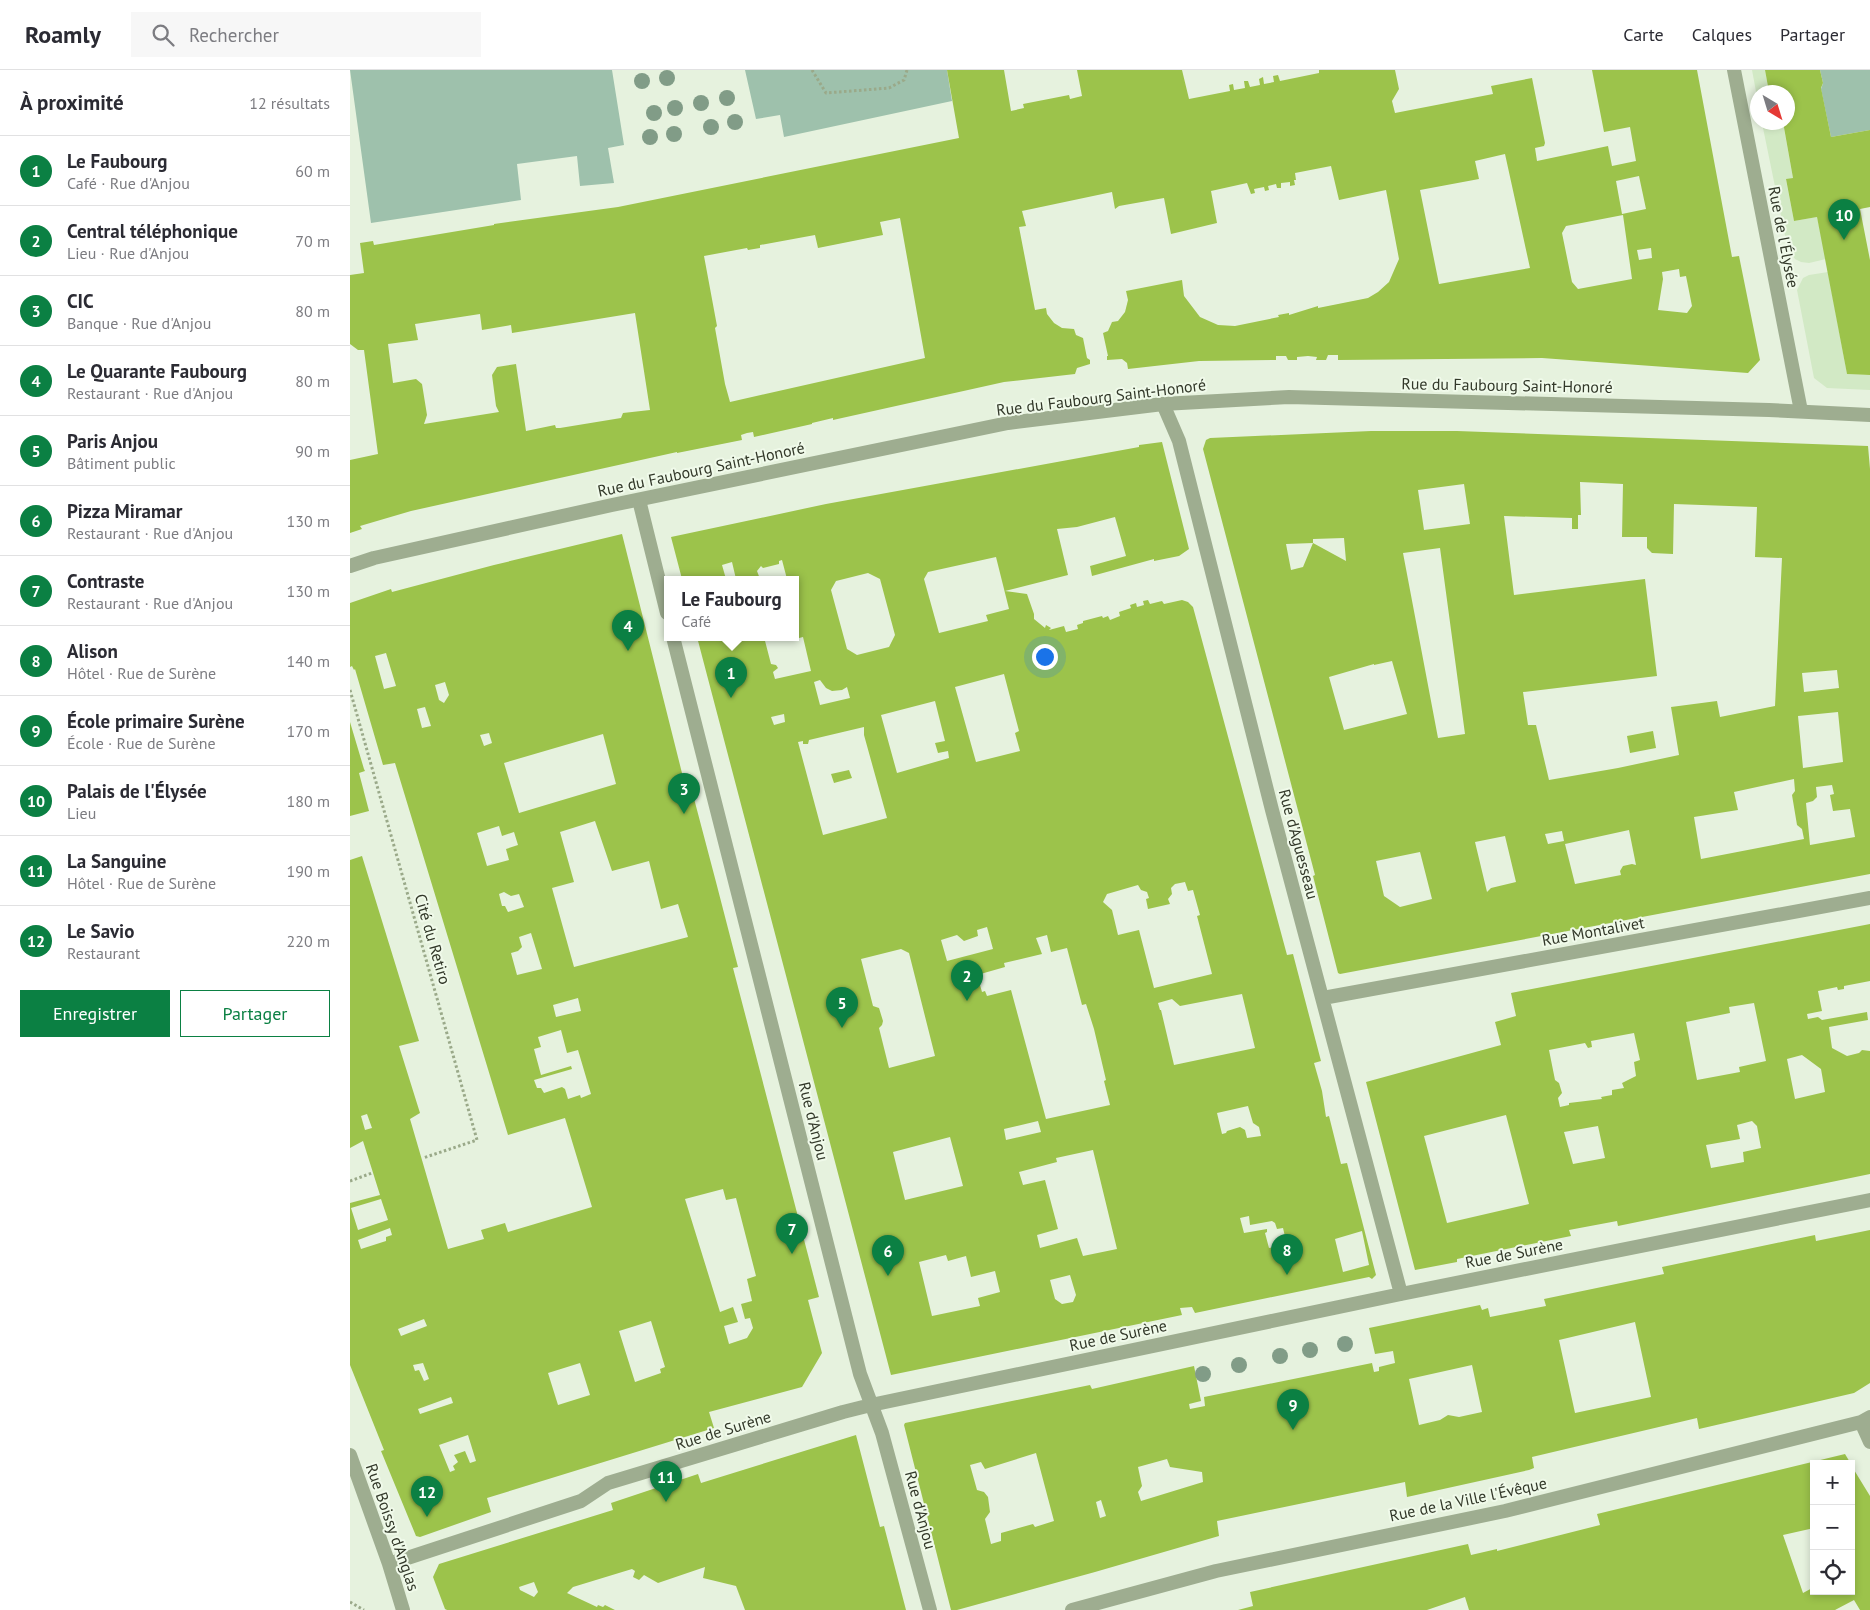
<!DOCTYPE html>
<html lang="fr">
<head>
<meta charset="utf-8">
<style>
	body { margin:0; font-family:"PT Sans",sans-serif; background:#f7f7f7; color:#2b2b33 }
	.controls { position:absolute; right:15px; bottom:15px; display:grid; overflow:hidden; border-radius:0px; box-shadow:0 2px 8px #0003 }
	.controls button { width:45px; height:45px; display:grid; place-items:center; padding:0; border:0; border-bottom:1px solid #e1e1e2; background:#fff; color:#2b2b33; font:25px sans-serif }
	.compass { position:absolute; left:1400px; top:15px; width:45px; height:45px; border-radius:50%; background:#fff; box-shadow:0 2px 8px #0003; rotate:142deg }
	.you { position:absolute; left:694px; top:586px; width:18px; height:18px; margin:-12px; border:4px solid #fff; border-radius:50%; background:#1a73e8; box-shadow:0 0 0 8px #1a73e833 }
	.badge { display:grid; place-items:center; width:32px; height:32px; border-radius:50%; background:#0b8043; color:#fff; font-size:16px; font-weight:700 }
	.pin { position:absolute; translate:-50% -41px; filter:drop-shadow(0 1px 2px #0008) }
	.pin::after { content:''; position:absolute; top:26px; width:18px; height:15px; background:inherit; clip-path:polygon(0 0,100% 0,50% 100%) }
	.popup { position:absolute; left:314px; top:506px; width:135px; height:65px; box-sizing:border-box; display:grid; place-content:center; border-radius:0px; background:#fff; filter:drop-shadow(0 1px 4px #0005); font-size:16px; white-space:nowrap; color:#7c7c81 }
	.popup b { font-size:19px; color:#2b2b33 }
	.popup::after { content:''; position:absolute; left:50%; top:100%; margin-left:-10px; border:10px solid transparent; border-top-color:#fff }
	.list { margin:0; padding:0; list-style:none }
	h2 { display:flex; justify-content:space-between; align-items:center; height:65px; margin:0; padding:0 20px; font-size:21px }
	h2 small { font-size:16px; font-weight:400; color:#7c7c81 }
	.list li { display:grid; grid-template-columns:32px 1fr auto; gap:15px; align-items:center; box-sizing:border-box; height:70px; padding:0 20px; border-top:1px solid #e1e1e2 }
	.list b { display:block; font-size:19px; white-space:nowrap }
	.list p { margin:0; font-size:16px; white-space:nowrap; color:#7c7c81 }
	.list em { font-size:16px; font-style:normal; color:#7c7c81 }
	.actions { display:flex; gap:10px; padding:15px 20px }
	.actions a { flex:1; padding:11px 0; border:1px solid #0b8043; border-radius:0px; text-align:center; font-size:18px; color:#0b8043 }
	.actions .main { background:#0b8043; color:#fff }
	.icon { flex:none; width:28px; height:28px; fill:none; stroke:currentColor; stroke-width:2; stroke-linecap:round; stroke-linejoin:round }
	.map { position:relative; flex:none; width:1520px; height:1540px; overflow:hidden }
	header { display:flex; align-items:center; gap:30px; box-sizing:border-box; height:70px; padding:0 25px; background:#fff; border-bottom:1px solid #e1e1e2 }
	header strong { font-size:24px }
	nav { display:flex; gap:28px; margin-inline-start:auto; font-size:18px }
	.search { width:350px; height:45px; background:#f7f7f7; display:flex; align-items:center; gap:12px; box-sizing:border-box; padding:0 18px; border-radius:0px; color:#7c7c81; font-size:19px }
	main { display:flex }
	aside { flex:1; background:#fff }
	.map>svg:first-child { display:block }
</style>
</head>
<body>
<header>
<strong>Roamly</strong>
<div class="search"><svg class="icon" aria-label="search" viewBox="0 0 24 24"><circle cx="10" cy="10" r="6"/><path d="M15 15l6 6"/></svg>Rechercher</div>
<nav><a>Carte</a><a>Calques</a><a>Partager</a></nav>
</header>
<main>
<aside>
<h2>À proximité<small>12 résultats</small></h2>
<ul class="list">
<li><span class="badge">1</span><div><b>Le Faubourg</b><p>Café · Rue d'Anjou</p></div><em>60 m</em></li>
<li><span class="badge">2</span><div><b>Central téléphonique</b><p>Lieu · Rue d'Anjou</p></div><em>70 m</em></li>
<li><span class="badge">3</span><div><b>CIC</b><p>Banque · Rue d'Anjou</p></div><em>80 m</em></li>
<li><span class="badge">4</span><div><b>Le Quarante Faubourg</b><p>Restaurant · Rue d'Anjou</p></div><em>80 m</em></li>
<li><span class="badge">5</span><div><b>Paris Anjou</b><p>Bâtiment public</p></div><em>90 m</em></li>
<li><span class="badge">6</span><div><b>Pizza Miramar</b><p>Restaurant · Rue d'Anjou</p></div><em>130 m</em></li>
<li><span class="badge">7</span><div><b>Contraste</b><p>Restaurant · Rue d'Anjou</p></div><em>130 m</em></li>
<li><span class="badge">8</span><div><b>Alison</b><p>Hôtel · Rue de Surène</p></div><em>140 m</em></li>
<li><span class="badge">9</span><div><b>École primaire Surène</b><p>École · Rue de Surène</p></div><em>170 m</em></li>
<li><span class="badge">10</span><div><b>Palais de l'Élysée</b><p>Lieu</p></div><em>180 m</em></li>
<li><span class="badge">11</span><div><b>La Sanguine</b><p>Hôtel · Rue de Surène</p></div><em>190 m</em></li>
<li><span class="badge">12</span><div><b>Le Savio</b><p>Restaurant</p></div><em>220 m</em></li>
</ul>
<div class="actions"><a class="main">Enregistrer</a><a>Partager</a></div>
</aside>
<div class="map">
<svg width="1520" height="1540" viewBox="0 0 1520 1540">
	<rect width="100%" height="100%" fill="#e6f2de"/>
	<!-- green -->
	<path fill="#9ec1ac" d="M0,0H262L274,75L258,78L264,113L230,116L227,86L167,94L171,130L21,153Z
		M395,0H597L602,31L434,67L430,45L406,49Z
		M1470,0H1520V60L1481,67L1471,19L1473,13Z"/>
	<!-- plaza -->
	<path fill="#d2e9c5" d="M1402,0H1415L1419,22H1408L1407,27Z
		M1412,53H1433L1443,108L1436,110L1444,151L1467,147L1476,189L1459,193L1451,192L1445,189L1438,180Z
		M1478,202L1497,304L1520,305V320L1477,318L1464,308L1447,220L1453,208L1459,205Z"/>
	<!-- building -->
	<path fill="#9cc34b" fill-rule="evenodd" d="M597,0H654L661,41L674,38L673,34L719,25L720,29L732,26L727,0H832L839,29L880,21L879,15L883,14L884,20L895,18L894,11H898L900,17L910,15L909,9L913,7L914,14L924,12L923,6L928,5L930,11L969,3V0H1045L1049,19L1042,31L1045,43L1143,24L1141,16L1182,8L1195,73L1194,76L1185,78L1187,91L1258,76L1262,96L1286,91L1280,57L1254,62L1242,0H1347L1382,187L1389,186L1410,290L1398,303L1192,288L988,290V285H978L976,290H966L967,287L958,286L947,287V290H938L936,286H926V290L849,291L778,299L777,293L772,289L757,290V286H758L753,263L758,261L762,252L768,251L775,242L778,230L776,221L832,210L834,226L850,247L868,255L885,256L929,247L928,245L939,243V245L968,236V238L1018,228L1028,222L1039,212L1049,189L1036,120L989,130L981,96L945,103L946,110H944L945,115L940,116V112L931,113V118H927L926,114L918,116L919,120L915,121L914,117L904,119L905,123L901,124L897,113L861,121L867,153L821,164L814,128L769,136L765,139L762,122L672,141L676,156L669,157L685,240L696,238L697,244L704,253L712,258L724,259L726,265L733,268L737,288L740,290V294L727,298L725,304L654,312L483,350V348L462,353V354L404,367L403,362L397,363L391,365L392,370L327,383V382L61,441L10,456L12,459L0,463V390L28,384L14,280H8L0,274V205L14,203L10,173L23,171L24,175L144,155V154L268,137L609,68ZM1155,84L1180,198L1089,214L1070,120L1129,109L1125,91ZM1289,106L1296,139L1272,144L1266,111ZM1273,145L1282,209L1228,219L1222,212L1212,163L1216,156ZM550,148L575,288L380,332L375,314L365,258L367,256L354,186L397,178L398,180L410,178V175L465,165L468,178L533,165L530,152ZM1301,178L1302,188L1289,190L1287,180ZM1329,199L1330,207L1336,206L1342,236L1337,243L1308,240L1313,209L1312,202ZM285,243L300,340L273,343L271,348L210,358H206L205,355L176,361L166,294L147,297L142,305L146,336L149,342L74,354L77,345L72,314L66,309L43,313L38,274L68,270L65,254L130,244L132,260L161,255L162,263Z
		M1415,0H1470L1473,13L1471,18L1481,67L1520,60V137L1510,139L1520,190V305L1497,304L1467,147L1444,151L1436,109L1443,108L1433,52H1438V22H1419Z
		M1021,361H1107L1518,376L1520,399V804L990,904L988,903L963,806L965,805L853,379L856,370L860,368ZM1230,412L1273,414L1272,467H1297V478L1302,483L1323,484L1324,434L1407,437L1405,487L1432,488L1425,636L1370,647L1367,631L1321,637L1329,685L1268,698L1199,710L1186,655H1178L1173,622L1307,606L1295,509L1164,525L1154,446L1222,448V459H1228V445H1231ZM1114,414L1120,454L1074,460L1068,420ZM994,468L996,491L963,473V469ZM963,473L953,497L941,500L936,474ZM1090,478L1115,664L1088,668L1053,483ZM1042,591L1057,644L994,660L979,607L1024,594V595ZM1487,600L1489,618L1454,622L1452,603ZM1488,642L1493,692L1453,698L1448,646ZM1444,709L1445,721L1442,725L1447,755L1452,759L1454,769L1351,789L1344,747L1388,740L1384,722ZM1482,715L1484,724L1480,725L1483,741L1500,739L1505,767L1460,775L1456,733L1463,731L1467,727L1466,717ZM1279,760L1286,795L1282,794L1273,796L1270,801L1271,805L1225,814L1215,774ZM1212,761L1214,771L1198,774L1195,764ZM1155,766L1166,812L1141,818L1137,822L1125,772ZM1070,782L1082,829L1050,837L1034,826L1026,791Z
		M812,372L839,479L829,486L804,491V489L742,506L740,496L776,486L765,447L727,457L707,459L718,505L655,521L677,524L684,544V551V549L695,558L696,555L701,558L699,560L714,556L716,562L728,559L727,555L733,553V551L752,546L753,548L758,546L760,550L770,546L769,542L781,538L780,535L786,533L787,537L794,535L793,531L798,530L800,534L812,531L814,534L832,530L838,532L843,537L937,885L943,884L971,991L964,993L972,1021L976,1047L979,1046L991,1094L997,1093L1026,1205L1022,1209L1019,1207L845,1243L842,1237L830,1238L832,1245L541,1305L347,567H414L421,594L426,595L428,598L423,602L425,609L461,601L453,567L438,571L437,567H445V509H437L432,490L429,491V494L413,498L411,496L407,501L410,509H386L382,492L372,495L376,509H332L321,467L476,434L789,377V375ZM646,487L659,539L636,545L638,551L589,563L574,509L578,502ZM518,503L530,509L545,565L539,577L507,585L497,579L481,520L486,511ZM654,604L669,661L665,663L670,681L626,692L605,617ZM470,610L476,618L482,621L492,620L497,617L500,628L470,635L464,612ZM585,631L595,671L585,673L588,683L598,681L599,688L547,703L531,645ZM434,644L435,652L424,655L421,647ZM514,657V665L537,748L473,765L448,672L453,671V674H458L459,670ZM835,812L838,821L843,820L850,845L847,846L862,904L804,918L789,860L768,865L762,840L753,832L757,824L788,815L791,820L797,822L799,828L796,829L798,839L820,834L818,829L822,824L821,818L825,814ZM637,857L643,879L597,891L591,870L607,865L614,871L628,866L627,860ZM697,865L701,882L717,878L732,935L736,934L744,959L756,1010L754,1011L760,1035L696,1049L661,920L637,926L635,921L632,922L627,905L655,897L654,893L692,884L686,868ZM551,879L559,883L585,986L539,998L529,958L532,955L533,951L529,938L523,936L511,889ZM892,924L905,978L824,995L811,940H810L808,933L822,929L830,936ZM898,1036L903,1053L909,1057L911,1066L897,1068L895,1060L890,1057L877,1061L876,1063L872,1064L867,1043ZM688,1051L691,1062L656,1070L654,1059ZM600,1067L613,1116L555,1130L543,1082ZM743,1080L767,1179L733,1186L727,1168L690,1178L687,1165L708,1159L695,1110L673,1115L669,1102L707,1092L706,1088ZM899,1146L900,1155L922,1151L925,1153L927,1159L933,1158L937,1175L919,1178L915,1163L917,1162V1159L894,1163L890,1148ZM1012,1161L1019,1195L993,1202L985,1169ZM596,1185L598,1191L616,1186L621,1207L645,1201L650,1222L628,1228L630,1236L582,1246L569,1192ZM720,1205L726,1225L723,1232L712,1234L705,1229L700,1210Z
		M272,464L337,723L342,721L366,812L388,897L383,898L469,1227L458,1230L472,1283L452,1317L359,1342L364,1358L137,1428L141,1442L70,1467L66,1466L31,1381L34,1380L0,1295V1133L30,1125L13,1071L0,1078V790L12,786L69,971L49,976L70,1043L60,1049L98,1179L134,1169L131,1160L155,1153L158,1162L242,1137L215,1048L158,1065L45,693L33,695L5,599L4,600L2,596L0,597V533L41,519L42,522L144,495ZM36,583L46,616L34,619L25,586ZM95,612L99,625L94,633L89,630L85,615ZM75,637L81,656L72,658L67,639ZM139,663L142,673L134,676L130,665ZM253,664L266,714L169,743L154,693ZM245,751L262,801L299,791L311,839L328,834L338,867L224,897L202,818L224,812L210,762ZM149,756L152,766L164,762L168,775L156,779L159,790L137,796L127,763ZM154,822L161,826L169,824L174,837L158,842L155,836H152L149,824ZM181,863L192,899L167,905L161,883L168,881L172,877L169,867ZM228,928L231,941L206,947L203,935ZM211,960L217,983L228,980L241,1024L231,1028L230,1025L218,1029L215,1019L212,1017L194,1023L191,1018H187L184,1010L222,999L221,996L191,1005L184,979L191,977L188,967ZM17,1044L22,1058L15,1060L11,1046ZM373,1119L376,1130L386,1128L406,1206L397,1209L402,1231L391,1234L395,1249L400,1248L403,1258L397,1268L379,1274L374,1256L388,1252L383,1237L370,1242L335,1129ZM31,1129L38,1150L8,1160L1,1138ZM40,1158L42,1165L36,1167V1171L11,1179L8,1170ZM74,1249L77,1256L51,1266L48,1259ZM301,1251L315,1297L310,1299L311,1303L285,1312L269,1261ZM73,1293L79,1309L74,1311L69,1300L65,1301L63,1295ZM230,1293L240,1325L208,1335L198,1303ZM101,1327L103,1333L70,1344L68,1339ZM118,1365L126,1391L120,1393L115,1381L104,1385L108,1392L103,1396L105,1400L100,1402L89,1375Z
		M0,652L14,699L15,701L9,703L19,741L0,746Z
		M1303,661L1306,678L1280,683L1277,666Z
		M499,700L502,708L484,713L481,704Z
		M1520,854V911L1494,916V919L1488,920L1487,917L1468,921L1472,941L1457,944L1458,949L1468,947L1472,950L1517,942L1518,950L1479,957L1482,978L1497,986L1509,983L1512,980L1520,981V1104L1268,1156L1267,1151L1219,1160L1221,1166L1107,1189V1192L1065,1200L1016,1012L1151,975L1145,952L1166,946L1161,923ZM1404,933L1416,991L1389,997L1390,1002L1347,1010L1336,952L1380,943L1379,937ZM1284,963L1290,990L1284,992L1286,1006L1272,1013L1274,1018L1262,1020V1025L1251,1027L1252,1029L1219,1033V1035L1210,1037L1208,1028L1212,1023L1209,1013L1205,1010L1199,980L1235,973L1238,978L1242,977L1241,971ZM1452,985L1471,999L1475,1022L1445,1029L1437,989ZM1156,1045L1179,1134L1097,1153L1074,1066ZM1402,1051L1407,1056L1411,1078L1393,1082L1394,1092L1361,1098L1356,1075L1390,1069L1387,1055ZM1248,1056L1255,1088L1223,1094L1214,1062Z
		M1520,1160V1313L1504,1323L1349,1359L1347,1348L1182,1387L1184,1398L1179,1400L1057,1427L1055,1412L867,1451L869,1466L745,1502L607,1540H601L554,1355L555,1353L740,1315L742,1319L844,1296L851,1331L839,1334L840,1339L855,1336L854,1327L1022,1293L1024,1302L1029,1301V1297L1045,1293L1043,1281L1025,1284L1019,1258L1130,1235L1132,1240L1138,1238L1140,1247L1196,1236L1194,1229L1314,1204L1312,1197L1465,1165L1466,1171ZM1285,1252L1301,1327L1225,1343L1209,1270ZM1122,1295L1132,1342L1109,1347L1098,1345L1090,1350L1069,1355L1059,1309ZM686,1383L704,1451L685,1457L683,1454L651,1463V1471L641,1474L635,1449L640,1442L638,1427L634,1422L627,1420L620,1395L631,1392L635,1399ZM817,1389L820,1397L852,1402L853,1412L791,1431L788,1422L792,1416L788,1397ZM751,1430L756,1446L750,1448L746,1432Z
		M506,1365L530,1457L534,1456L556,1540H395L386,1516L353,1508L355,1497L308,1513L294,1505L289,1510L283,1507L285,1501L282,1499L223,1517L217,1523L247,1537L248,1535L253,1537L255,1535L265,1540H97L95,1539L83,1507L89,1494L263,1440L261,1433L348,1404L351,1413ZM184,1512L188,1522L184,1527L170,1520L169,1517Z
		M1495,1384L1501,1394H1464V1458L1433,1465L1453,1523L1464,1517V1521H1501V1395L1520,1426V1540H1510L1504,1530L1485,1540H1119L1115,1527L1077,1540H888L903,1536L900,1522L1118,1474L1121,1485L1147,1479V1481L1250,1455L1247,1444Z"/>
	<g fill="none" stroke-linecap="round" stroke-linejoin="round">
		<!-- path -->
		<path stroke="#9aa989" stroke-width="3" stroke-dasharray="2.5 2.5" stroke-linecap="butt" d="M462,0L476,23L539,18L554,10L557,0
			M0,620L127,1070L73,1088
			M0,1111L22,1103
			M0,1532L14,1540"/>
		<!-- service -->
		<path stroke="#9ead90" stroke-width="14" d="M1384,0L1451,341"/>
		<!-- minor -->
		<path stroke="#9ead90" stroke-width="14" d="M813,334L829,371L922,740L1051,1224
			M289,430L317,543
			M323,567L510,1304L532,1363L580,1540
			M973,928L1520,828
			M1511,1352L1520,1372
			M0,1385L39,1494L53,1540
			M39,1494L231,1431L258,1413L493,1342L521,1335L1051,1224L1520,1130
			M722,1540L866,1501L1155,1441L1511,1352L1520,1347"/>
		<!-- tertiary -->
		<path stroke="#9ead90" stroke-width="14" d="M0,496L24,488L262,435L658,353L813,334L939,327L1419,340L1520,345"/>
	</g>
	<!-- trees -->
	<g fill="#819c87">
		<circle cx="317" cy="8" r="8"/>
		<circle cx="292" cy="11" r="8"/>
		<circle cx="377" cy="28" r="8"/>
		<circle cx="351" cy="33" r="8"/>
		<circle cx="325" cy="38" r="8"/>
		<circle cx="304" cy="43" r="8"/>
		<circle cx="385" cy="52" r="8"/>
		<circle cx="361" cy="57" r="8"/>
		<circle cx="324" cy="64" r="8"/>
		<circle cx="300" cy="67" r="8"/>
		<circle cx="995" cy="1274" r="8"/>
		<circle cx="960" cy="1280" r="8"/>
		<circle cx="930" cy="1286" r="8"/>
		<circle cx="889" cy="1295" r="8"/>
		<circle cx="853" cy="1304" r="8"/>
	</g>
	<g text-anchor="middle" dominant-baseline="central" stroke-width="4" stroke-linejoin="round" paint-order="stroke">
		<!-- street labels -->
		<g font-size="16" fill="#323829" stroke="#f0faea">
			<text transform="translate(1434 167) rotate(79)">Rue de l'Élysée</text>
			<text transform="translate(1157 315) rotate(1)">Rue du Faubourg Saint-Honoré</text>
			<text transform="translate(751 327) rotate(-7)">Rue du Faubourg Saint-Honoré</text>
			<text transform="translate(351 399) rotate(-12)">Rue du Faubourg Saint-Honoré</text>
			<text transform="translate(949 774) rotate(75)">Rue d'Aguesseau</text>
			<text transform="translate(1243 861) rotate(-10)">Rue Montalivet</text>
			<text transform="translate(83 869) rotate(74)">Cité du Retiro</text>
			<text transform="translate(464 1051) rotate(76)">Rue d'Anjou</text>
			<text transform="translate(1164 1183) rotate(-11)">Rue de Surène</text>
			<text transform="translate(768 1265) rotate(-12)">Rue de Surène</text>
			<text transform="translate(373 1360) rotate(-17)">Rue de Surène</text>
			<text transform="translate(1118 1429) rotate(-12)">Rue de la Ville l'Évêque</text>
			<text transform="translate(571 1440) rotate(75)">Rue d'Anjou</text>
			<text transform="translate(43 1457) rotate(71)">Rue Boissy d'Anglas</text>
		</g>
	</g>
</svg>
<div class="controls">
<button>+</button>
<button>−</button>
<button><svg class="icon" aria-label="locate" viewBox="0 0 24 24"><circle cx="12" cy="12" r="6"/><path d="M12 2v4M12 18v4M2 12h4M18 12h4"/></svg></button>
</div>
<svg class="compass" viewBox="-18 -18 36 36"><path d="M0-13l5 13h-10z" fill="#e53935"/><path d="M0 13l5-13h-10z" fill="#7c7c81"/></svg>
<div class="you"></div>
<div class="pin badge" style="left:381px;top:628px">1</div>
<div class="popup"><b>Le Faubourg</b>Café</div>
<div class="pin badge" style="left:617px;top:931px">2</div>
<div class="pin badge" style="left:334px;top:744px">3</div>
<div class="pin badge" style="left:278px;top:581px">4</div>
<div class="pin badge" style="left:492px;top:958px">5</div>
<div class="pin badge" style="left:538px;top:1206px">6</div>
<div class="pin badge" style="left:442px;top:1184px">7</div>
<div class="pin badge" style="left:937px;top:1205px">8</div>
<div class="pin badge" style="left:943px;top:1360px">9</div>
<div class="pin badge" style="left:1494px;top:170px">10</div>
<div class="pin badge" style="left:316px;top:1432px">11</div>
<div class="pin badge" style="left:77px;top:1447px">12</div>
</div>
</main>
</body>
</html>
